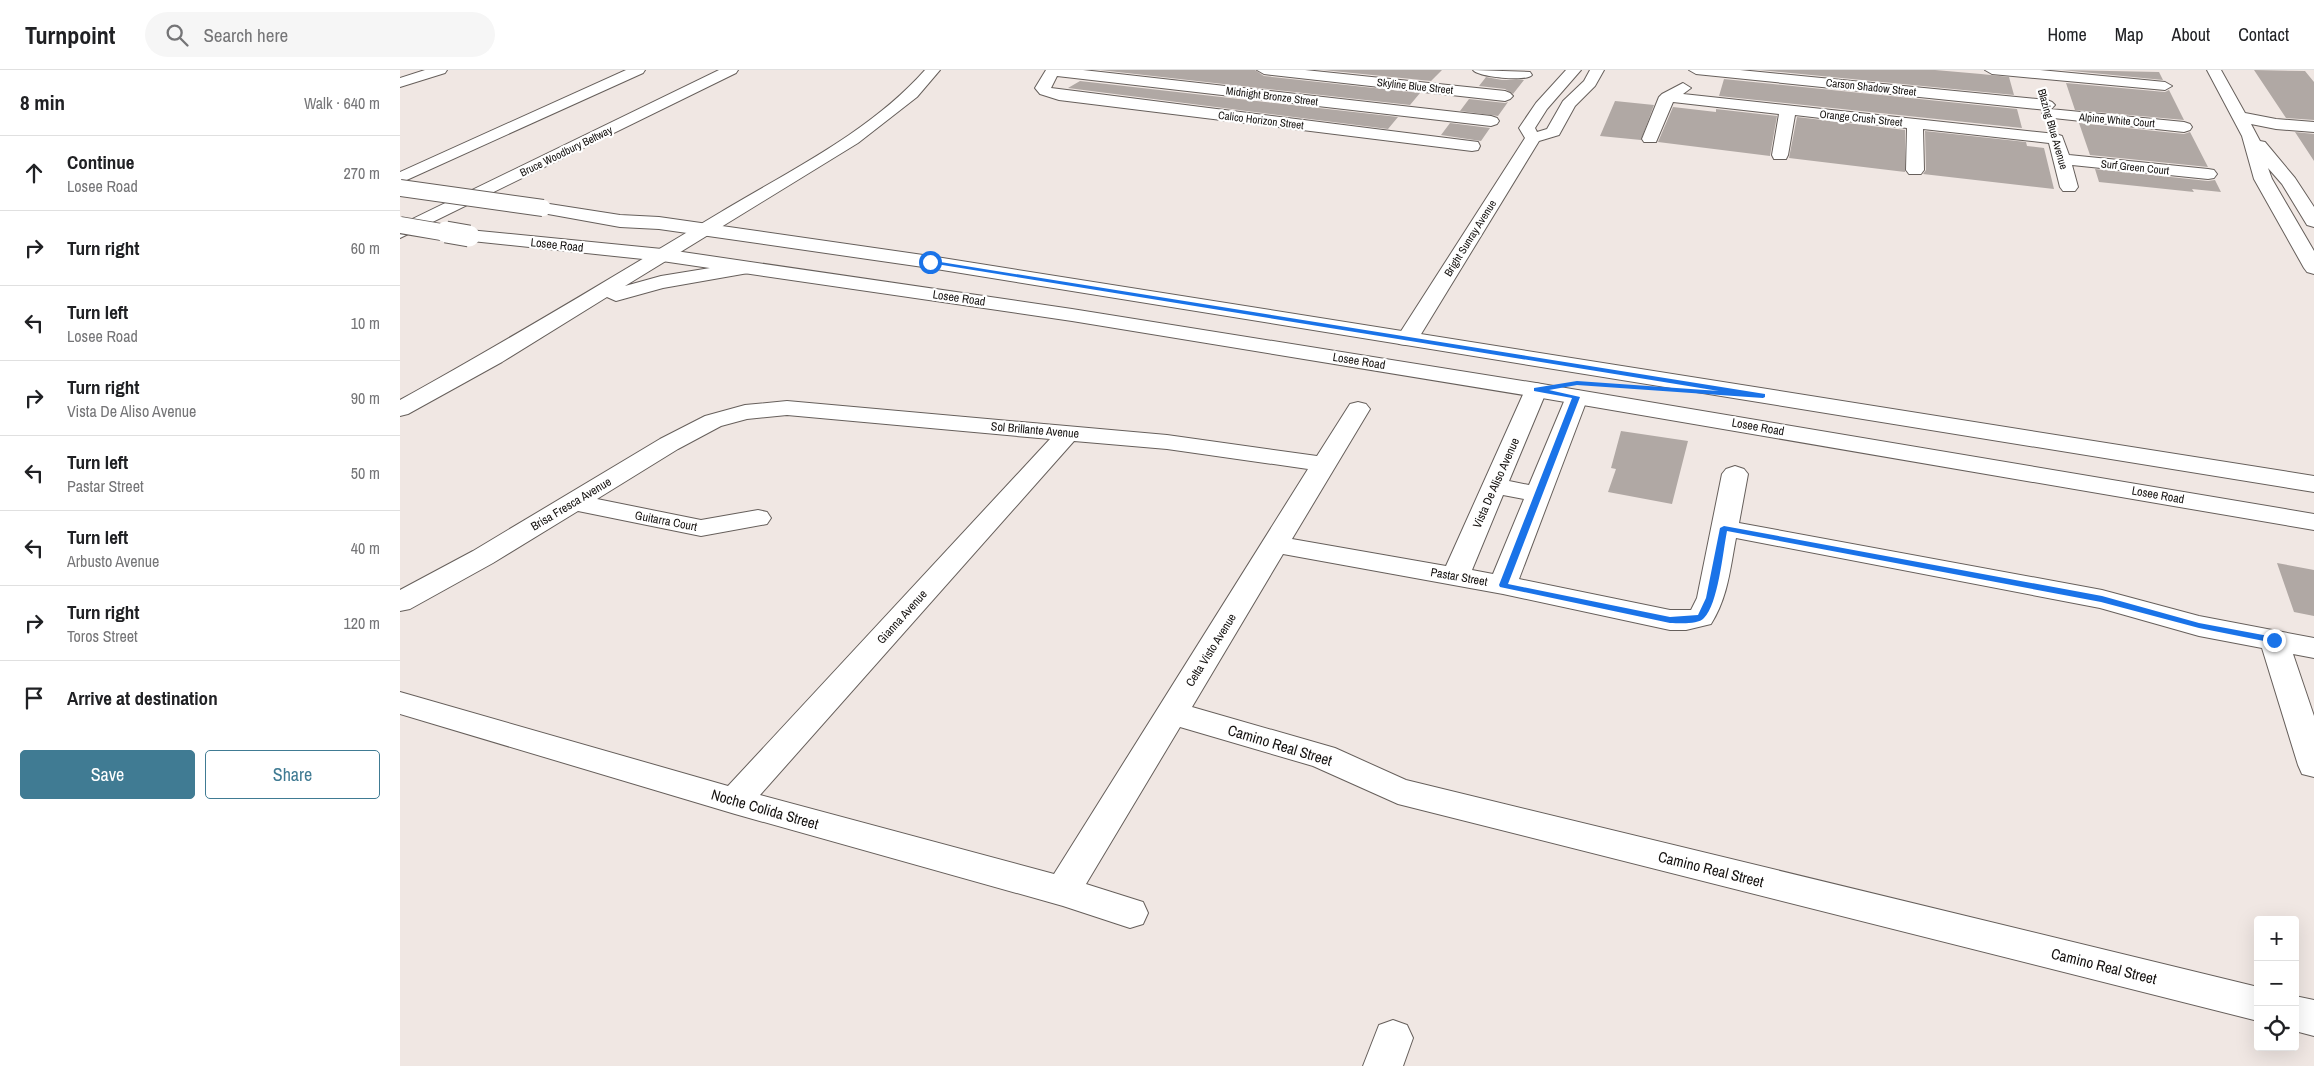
<!DOCTYPE html>
<html lang="en">
<head>
<meta charset="utf-8">
<style>
	body { margin:0; font-family:"Archivo Narrow",sans-serif; background:#f6f6f6; color:#202124 }
	.controls { position:absolute; right:15px; bottom:15px; display:grid; overflow:hidden; border-radius:5px; box-shadow:0 5px 20px #0002 }
	.controls button { width:45px; height:45px; display:grid; place-items:center; padding:0; border:0; border-bottom:1px solid #e0e0e0; background:#fff; color:#202124; font:25px sans-serif }
	.stop { position:absolute; width:15px; height:15px; margin:-11px; border:4px solid #1a73e8; border-radius:50%; background:#fff }
	.stop.end { background:#1a73e8; border-color:#fff; box-shadow:0 1px 5px #0008 }
	.list { margin:0; padding:0; list-style:none }
	h2 { display:flex; justify-content:space-between; align-items:center; height:65px; margin:0; padding:0 20px; font-size:21px }
	h2 small { font-size:16px; font-weight:400; color:#757577 }
	.list li { display:grid; grid-template-columns:32px 1fr auto; gap:15px; align-items:center; box-sizing:border-box; height:75px; padding:0 20px; border-top:1px solid #e0e0e0 }
	.list b { display:block; font-size:19px; white-space:nowrap }
	.list p { margin:0; font-size:16px; white-space:nowrap; color:#757577 }
	.list em { font-size:16px; font-style:normal; color:#757577 }
	.actions { display:flex; gap:10px; padding:15px 20px }
	.actions a { flex:1; padding:11px 0; border:1px solid #407b93; border-radius:5px; text-align:center; font-size:18px; color:#407b93 }
	.actions .main { background:#407b93; color:#fff }
	.icon { flex:none; width:28px; height:28px; fill:none; stroke:currentColor; stroke-width:2; stroke-linecap:round; stroke-linejoin:round }
	.map { position:relative; flex:none; width:1914px; height:996px; overflow:hidden }
	header { display:flex; align-items:center; gap:30px; box-sizing:border-box; height:70px; padding:0 25px; background:#fff; border-bottom:1px solid #e0e0e0 }
	header strong { font-size:24px }
	nav { display:flex; gap:28px; margin-inline-start:auto; font-size:18px }
	.search { width:350px; height:45px; background:#f6f6f6; display:flex; align-items:center; gap:12px; box-sizing:border-box; padding:0 18px; border-radius:28px; color:#757577; font-size:19px }
	main { display:flex }
	aside { flex:1; background:#fff }
	.map>svg:first-child { display:block }
</style>
</head>
<body>
<header>
<strong>Turnpoint</strong>
<div class="search"><svg class="icon" aria-label="search" viewBox="0 0 24 24"><circle cx="10" cy="10" r="6"/><path d="M15 15l6 6"/></svg>Search here</div>
<nav><a>Home</a><a>Map</a><a>About</a><a>Contact</a></nav>
</header>
<main>
<aside>
<h2>8 min<small>Walk · 640 m</small></h2>
<ul class="list">
<li><svg class="icon" aria-label="ahead" viewBox="0 0 24 24"><path d="M12 20V5M6 11l6-6 6 6"/></svg><div><b>Continue</b><p>Losee Road</p></div><em>270 m</em></li>
<li><svg class="icon" aria-label="right" viewBox="0 0 24 24"><path d="M7 20v-9h11M14 6l5 5-5 5"/></svg><div><b>Turn right</b></div><em>60 m</em></li>
<li><svg class="icon" aria-label="left" viewBox="0 0 24 24"><path d="M17 20v-9H6M10 6l-5 5 5 5"/></svg><div><b>Turn left</b><p>Losee Road</p></div><em>10 m</em></li>
<li><svg class="icon" aria-label="right" viewBox="0 0 24 24"><path d="M7 20v-9h11M14 6l5 5-5 5"/></svg><div><b>Turn right</b><p>Vista De Aliso Avenue</p></div><em>90 m</em></li>
<li><svg class="icon" aria-label="left" viewBox="0 0 24 24"><path d="M17 20v-9H6M10 6l-5 5 5 5"/></svg><div><b>Turn left</b><p>Pastar Street</p></div><em>50 m</em></li>
<li><svg class="icon" aria-label="left" viewBox="0 0 24 24"><path d="M17 20v-9H6M10 6l-5 5 5 5"/></svg><div><b>Turn left</b><p>Arbusto Avenue</p></div><em>40 m</em></li>
<li><svg class="icon" aria-label="right" viewBox="0 0 24 24"><path d="M7 20v-9h11M14 6l5 5-5 5"/></svg><div><b>Turn right</b><p>Toros Street</p></div><em>120 m</em></li>
<li><svg class="icon" aria-label="arrive" viewBox="0 0 24 24"><path d="M6 21V4h12l-3 4 3 4H6"/></svg><div><b>Arrive at destination</b></div></li>
</ul>
<div class="actions"><a class="main">Save</a><a>Share</a></div>
</aside>
<div class="map">
<svg width="1914" height="996" viewBox="0 0 1914 996">
	<rect width="100%" height="100%" fill="#f0e7e3"/>
	<!-- building -->
	<path fill="#b0a8a4" d="M700,0H855L864,6L1020,23L1010,35Z
		M923,0H1042L1031,11Z
		M1359,0H1535L1581,4L1609,7L1614,25Z
		M1662,0L1759,2L1763,10Z
		M1854,0L1905,1L1914,12V50L1886,48Z
		M1086,7L1102,10H1124L1113,24L1105,19L1079,16Z
		M1324,9L1617,39L1622,58L1319,26Z
		M680,11L998,47L988,59L668,18Z
		M1666,13L1765,22L1769,20L1784,50L1675,40Z
		M1069,29L1105,33L1108,32L1098,46L1060,41Z
		M1215,31L1254,35L1241,70L1200,66Z
		M1273,37L1316,42V39L1377,46L1370,86L1258,72Z
		M1397,47L1505,60V102L1389,88Z
		M1050,53L1090,58L1081,71L1041,65Z
		M1679,53L1784,64L1790,62L1808,97L1690,85Z
		M1525,61L1626,72L1627,76L1644,78L1654,119L1523,104L1526,100Z
		M1895,62L1914,64V91Z
		M1695,99L1808,111L1815,110L1821,122L1792,119L1794,122L1699,112Z
		M1221,361L1288,371L1272,434L1208,422L1216,399L1211,398Z
		M1877,493L1914,500V546L1894,542Z"/>
	<g fill="none" stroke-linecap="round" stroke-linejoin="round">
		<defs>
			<path id="minor" d="M646,0H683L1091,46L1097,48L1099,51L1097,54L1091,56L657,6L651,18L1078,72L1080,76L1078,80L1072,81L659,30L640,24L635,18Z
				M857,0H905L1105,21L1110,23L1113,26L1110,29L1105,31L864,4Z
				M1073,0L1130,2L1132,5C1127,12 1078,7 1073,0Z
				M1166,0H1181L1147,39L1135,58L1137,62L1147,59L1163,31L1184,11L1190,0H1204L1195,16L1175,36L1159,65L1139,71L1015,274L1007,275L999,274L996,269L1125,68L1119,58L1136,33Z
				M1289,0H1340L1647,30L1652,32L1655,35L1652,38L1647,40L1296,4Z
				M1585,0H1640L1765,12L1772,16L1765,20L1592,4Z
				M1807,0H1821L1845,43L1876,49L1914,52V62L1876,59L1851,54L1860,71L1865,72L1895,108L1914,137V157L1907,155L1882,114L1868,98L1872,109L1914,181V204L1907,202L1904,198L1854,109L1842,66Z
				M1283,13L1291,18L1283,24L1656,64L1662,66L1669,85L1808,99L1814,100L1817,104L1814,108L1808,109L1672,95L1678,117L1675,121H1663L1660,117L1649,73L1523,59L1524,100L1521,104H1509L1506,100L1507,58L1395,45L1388,85L1386,89H1374L1372,85L1379,44L1273,32L1256,72H1244L1242,69L1259,27L1262,24Z
				M1650,39L1784,52L1790,54L1792,57L1790,60L1784,62L1644,47L1642,44L1644,41Z
				M1136,313L1144,315L1147,320L1109,411L1129,415L1168,322L1176,320L1184,322L1188,327L1119,509L1270,540H1291L1297,528L1322,404L1326,399L1335,396L1344,399L1348,404L1339,453L1702,520L1799,546L1914,568V588L1893,584L1914,646V707L1902,704L1898,695L1862,578L1799,566L1700,538L1336,468C1330,499 1328,527 1311,554L1286,560H1270L1103,524L883,484L792,637L935,678L1006,710L1858,917V951L998,734L913,696L780,657L686,814L743,832L748,843L743,854L730,858L663,836L335,744L0,644V622L328,716L650,369L387,345L347,349L321,356L278,379L197,429L301,450L358,440L367,442L371,448L367,454L301,466L178,441L93,493L10,539L0,541V520L73,481L260,369L305,346L345,335L387,331L767,365L917,386L950,334L958,332L966,334L970,339L892,469L1046,496L1125,320L1128,315ZM674,371L767,379L908,399L654,804L360,725ZM1103,425L1124,429L1093,504L1072,500Z
				M1895,926L1914,930V966L1895,961Z
				M993,950L1007,955L1013,968L1003,996H963L979,955Z"/>
			<path id="major" d="M143,133L220,145L259,147L530,186L1914,406V422L530,198L259,159L220,157L137,142L134,138L137,134Z
				M69,160L262,179L672,239L1136,313L1914,444V460L1136,327L672,251L262,191L62,170L60,166L62,162Z"/>
			<path id="highway" d="M25,0H47L45,3L0,17V8Z
				M226,0H245L243,3L0,113V102Z
				M319,0H338L336,3L0,168V155Z
				M525,0H540L517,27L458,73L225,216L261,206L347,192L354,194L357,198L354,202L263,218L216,231L207,227L102,292L8,344L0,346V330C109,270 214,206 321,142C391,100 470,62 525,0Z"/>
		</defs>
		<!-- minor casing -->
		<use href="#minor" stroke="#665f5b" stroke-width="2"/>
		<!-- major casing -->
		<use href="#major" stroke="#665f5b" stroke-width="2"/>
		<!-- highway casing -->
		<use href="#highway" stroke="#665f5b" stroke-width="2"/>
		<!-- minor -->
		<use href="#minor" fill="#fff" fill-rule="evenodd"/>
		<!-- major -->
		<use href="#major" fill="#fff" fill-rule="evenodd"/>
		<!-- highway -->
		<use href="#highway" fill="#fff" fill-rule="evenodd"/>
		<defs>
			<path id="major-bridge-far1" d="M0,118L143,138
				M0,155L53,164"/>
			<path id="major-bridge" d="M46,162L69,166"/>
		</defs>
		<!-- major-bridge-far1 casing -->
		<use href="#major-bridge-far1" stroke="#665f5b" stroke-width="18" stroke-linecap="butt"/>
		<!-- major-bridge casing -->
		<use href="#major-bridge" stroke="#665f5b" stroke-width="23" stroke-linecap="butt"/>
		<!-- major-bridge-far1 -->
		<use href="#major-bridge-far1" stroke="#fff" stroke-width="16"/>
		<!-- major-bridge -->
		<use href="#major-bridge" stroke="#fff" stroke-width="21"/>
	</g>
	<!-- route -->
	<path fill="#1a73e8" d="M528,190L1365,324V327L1363,328L1177,315L1149,320L1180,327L1108,514L1270,547L1298,545L1306,528L1320,458L1324,456L1702,526L1799,553L1874,567L1878,570L1874,573L1799,558L1701,532L1327,461C1323,481 1318,535 1304,548C1298,555 1279,553 1270,553L1100,517L1099,515L1172,328L1134,321V318L1177,311L1319,321L530,193Z"/>
	<g text-anchor="middle" dominant-baseline="central" stroke-width="4.5" stroke-linejoin="round" paint-order="stroke">
		<!-- far-street labels -->
		<g font-size="11" fill="#151210" stroke="#fff">
			<text transform="translate(1015 16) rotate(6)">Skyline Blue Street</text>
			<text transform="translate(1471 17) rotate(6)">Carson Shadow Street</text>
			<text transform="translate(872 26) rotate(7)">Midnight Bronze Street</text>
			<text transform="translate(1461 48) rotate(6)">Orange Crush Street</text>
			<text transform="translate(861 50) rotate(7)">Calico Horizon Street</text>
			<text transform="translate(1717 50) rotate(5)">Alpine White Court</text>
			<text transform="translate(1653 59) rotate(74)">Blazing Blue Avenue</text>
			<text transform="translate(166 81) rotate(-26)">Bruce Woodbury Beltway</text>
			<text transform="translate(1735 97) rotate(6)">Surf Green Court</text>
			<text transform="translate(1070 168) rotate(-58)">Bright Sunray Avenue</text>
		</g>
		<!-- street labels -->
		<g font-size="12" fill="#151210" stroke="#fff">
			<text transform="translate(157 175) rotate(6)">Losee Road</text>
			<text transform="translate(559 228) rotate(8)">Losee Road</text>
			<text transform="translate(959 291) rotate(9)">Losee Road</text>
			<text transform="translate(1358 357) rotate(10)">Losee Road</text>
			<text transform="translate(635 360) rotate(5)">Sol Brillante Avenue</text>
			<text transform="translate(1096 413) rotate(-66)">Vista De Aliso Avenue</text>
			<text transform="translate(1758 425) rotate(10)">Losee Road</text>
			<text transform="translate(171 434) rotate(-31)">Brisa Fresca Avenue</text>
			<text transform="translate(266 451) rotate(11)">Guitarra Court</text>
			<text transform="translate(1059 507) rotate(10)">Pastar Street</text>
			<text transform="translate(502 547) rotate(-48)">Gianna Avenue</text>
			<text transform="translate(811 580) rotate(-58)">Celta Visto Avenue</text>
		</g>
		<!-- near-street labels -->
		<g font-size="15" fill="#151210" stroke="#fff">
			<text transform="translate(880 675) rotate(17)">Camino Real Street</text>
			<text transform="translate(365 739) rotate(16)">Noche Colida Street</text>
			<text transform="translate(1311 799) rotate(14)">Camino Real Street</text>
			<text transform="translate(1704 896) rotate(14)">Camino Real Street</text>
		</g>
	</g>
</svg>
<div class="controls">
<button>+</button>
<button>−</button>
<button><svg class="icon" aria-label="locate" viewBox="0 0 24 24"><circle cx="12" cy="12" r="6"/><path d="M12 2v4M12 18v4M2 12h4M18 12h4"/></svg></button>
</div>
<div class="stop" style="left:530px;top:192px"></div>
<div class="stop end" style="left:1874px;top:570px"></div>
</div>
</main>
</body>
</html>
